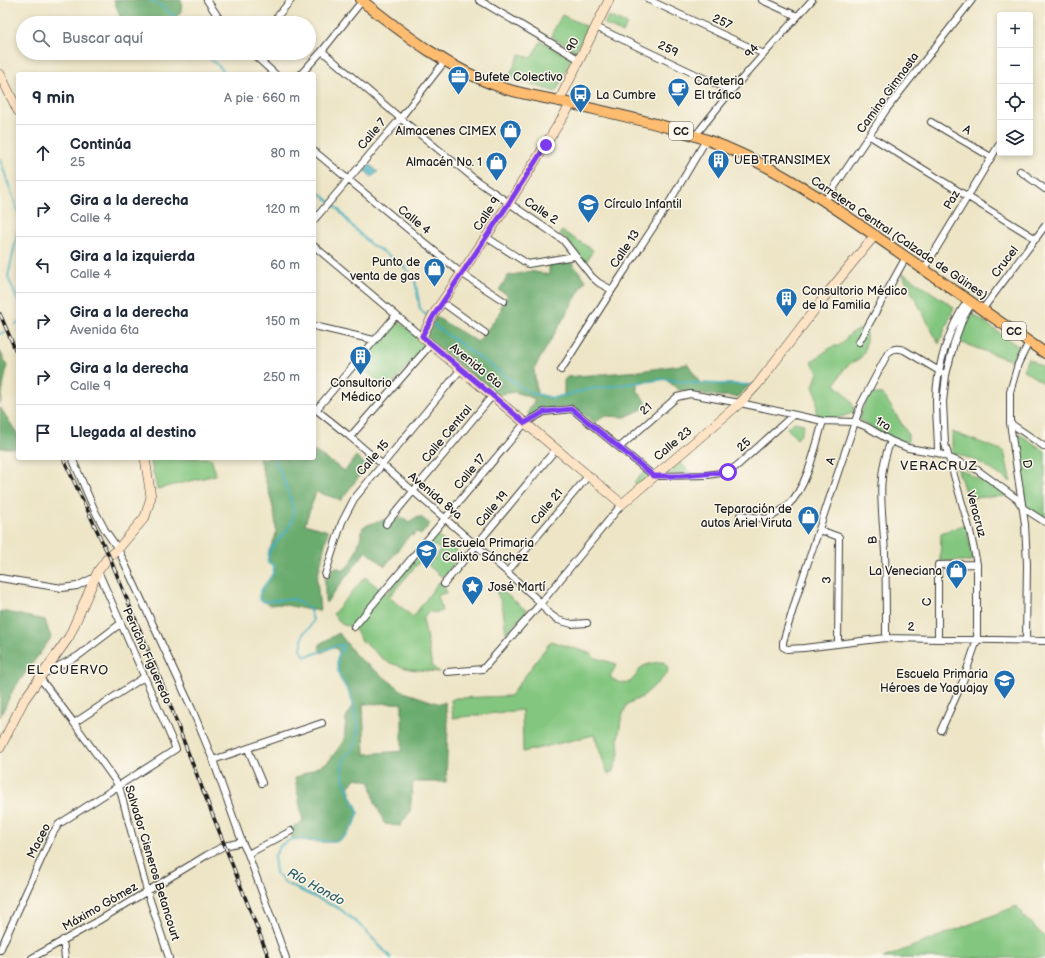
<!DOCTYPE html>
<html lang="es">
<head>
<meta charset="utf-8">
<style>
	body { margin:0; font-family:"Balsamiq Sans",sans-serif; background:#f2f2f3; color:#1f2937 }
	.controls { position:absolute; right:12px; top:12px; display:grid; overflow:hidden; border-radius:4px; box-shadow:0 2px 6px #0003 }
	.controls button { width:36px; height:36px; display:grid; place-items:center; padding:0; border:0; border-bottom:1px solid #e0e1e3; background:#fff; color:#1f2937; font:20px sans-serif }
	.stop { position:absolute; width:12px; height:12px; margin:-9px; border:3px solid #7c3aed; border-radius:50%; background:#fff }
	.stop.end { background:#7c3aed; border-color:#fff; box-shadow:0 1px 4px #0008 }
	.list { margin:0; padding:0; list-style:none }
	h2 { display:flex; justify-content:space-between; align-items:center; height:52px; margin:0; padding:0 16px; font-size:17px }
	h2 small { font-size:13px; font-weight:400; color:#747a83 }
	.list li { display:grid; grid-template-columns:26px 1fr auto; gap:12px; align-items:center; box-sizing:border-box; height:56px; padding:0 16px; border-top:1px solid #e0e1e3 }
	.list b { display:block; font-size:15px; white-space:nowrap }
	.list p { margin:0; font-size:13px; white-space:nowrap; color:#747a83 }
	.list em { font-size:13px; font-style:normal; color:#747a83 }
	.icon { flex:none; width:22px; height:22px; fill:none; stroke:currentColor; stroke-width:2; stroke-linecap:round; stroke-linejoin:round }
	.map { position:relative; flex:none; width:1045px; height:958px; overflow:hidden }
	.search { position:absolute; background:#fff; box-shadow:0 2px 6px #0003; left:16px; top:16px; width:300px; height:44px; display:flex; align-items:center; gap:10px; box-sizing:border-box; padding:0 14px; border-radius:22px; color:#747a83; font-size:15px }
	.panel { position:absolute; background:#fff; box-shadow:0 2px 6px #0003; left:16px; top:72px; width:300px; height:388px; border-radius:4px }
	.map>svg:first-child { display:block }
</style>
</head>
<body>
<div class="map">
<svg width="1045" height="958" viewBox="0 0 1045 958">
	<rect width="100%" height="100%" fill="#fbf7ec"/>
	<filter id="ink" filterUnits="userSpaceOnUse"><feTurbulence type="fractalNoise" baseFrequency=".025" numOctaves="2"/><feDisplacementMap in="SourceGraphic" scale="8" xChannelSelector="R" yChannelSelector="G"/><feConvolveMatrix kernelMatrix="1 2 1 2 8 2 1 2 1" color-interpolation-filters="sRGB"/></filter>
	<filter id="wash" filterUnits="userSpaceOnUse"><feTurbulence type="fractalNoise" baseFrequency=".012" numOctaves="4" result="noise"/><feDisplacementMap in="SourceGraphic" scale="16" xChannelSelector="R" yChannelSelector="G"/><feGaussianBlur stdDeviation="0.9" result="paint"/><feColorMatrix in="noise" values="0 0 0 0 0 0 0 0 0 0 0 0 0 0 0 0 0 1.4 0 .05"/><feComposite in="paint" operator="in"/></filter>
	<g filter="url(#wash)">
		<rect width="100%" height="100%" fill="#ede5c6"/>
		<!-- green -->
		<path fill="#83c67f" stroke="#50714e" d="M562,15L588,27L576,51L552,37V33Z
			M608,16L627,24L623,33L604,24Z
			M541,41L571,59L556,92L520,81L509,76L520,54L531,58Z
			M562,231L593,250L586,263L567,240L560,234Z
			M901,272L954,307L939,344Z
			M969,314L976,316L1019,347L1020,349L1012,361L957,341Z
			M397,320L426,344L388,389L359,366Z
			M863,328L866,331C866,339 867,352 860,358C856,362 850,362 847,366C842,371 838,378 835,385C844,391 853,401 855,412L836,419L821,418L816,413C818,403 817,396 813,387L818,372L811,362L833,346H839L851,333Z
			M1028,358L1045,369V384L1023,370Z
			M871,392L873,394H883L908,434V445L876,431L859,419L866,400Z
			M794,422L804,424L801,435L797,439L787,428Z
			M952,432L1004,451L1011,482L979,462L952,452Z
			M1016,432L1045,451V520L1026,506L1025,504L1014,434Z
			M150,458H211L216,475L157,489Z
			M678,460L691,473L663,474Z
			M957,467L1009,496L967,498Z
			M645,472L649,476L638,486L634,482Z
			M966,524L973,561H940L941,533Z
			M436,535L461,555L443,578L428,565L441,550L434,545L389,597L413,617L438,583L444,584L446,593L438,595L442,611L433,613L429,611L423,618L432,666L439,672L409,669L387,662L361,640L354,627L343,625L333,614L365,577L386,594Z
			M496,586L527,611L506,634C504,619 504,603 495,590Z
			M551,641L592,654L596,658L617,664L610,677C621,685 629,686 637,674C639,671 640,668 642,667C650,663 656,662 664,662L668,668L667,674L642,697L627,704L621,720L618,740L619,754L613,771L608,774L594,735L523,752L522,710L453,718L451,700L456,698L510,696Z
			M1017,906L1023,916L1045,937V958H883Z"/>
		<!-- forest -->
		<path fill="#6aab6e" stroke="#436445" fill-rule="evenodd" d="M114,0H181L182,1L181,11L174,20L149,23H125L122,22Z
			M570,261L586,280L534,369L537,394L553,398L564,395V380L567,377L639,371L688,364L700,383L750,385L738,397L718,396L679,390L665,379L637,383V390L649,406L625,417L603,416L595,423L573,406L542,410L529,417L528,412L535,399L515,392L496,395L425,337L436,317L478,342L501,311V306L508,295L499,290L508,276L531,271L549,275V265Z
			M0,351L7,365L0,405Z
			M0,407L18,435V448H0Z
			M314,451L345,471L356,456L367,466L341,500L316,492L305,524L328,531L317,580L320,610H310L281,604L270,605L259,599C259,585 275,580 274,566L268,562C266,551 275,542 276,532C277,512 264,478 259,458H314Z
			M419,517L422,518L430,524L421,535L417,532L413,536L410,535L385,566L366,551L326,603L325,600V579L335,567L344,570C355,563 360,539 363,527C376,521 388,518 403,518L409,523L413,519Z
			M1,611L45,620L51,638L13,690L0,717V612Z
			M339,633L357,657L404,692L440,704L445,702L448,726L446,782H413L410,812L400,826L385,824L375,802L370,781L356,778C342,790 356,799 358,812C359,822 344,840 335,842C327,844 301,840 292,839L291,828L303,822L295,778L328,762L344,741L346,718L353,703L349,692L340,678L337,661L339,653L338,650L333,647L321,653L319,647L321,643ZM402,703V751L365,754L363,704Z"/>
		<!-- water -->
		<path fill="#41aebe" stroke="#2e656d" d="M370,164L378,172L372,177L364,170Z"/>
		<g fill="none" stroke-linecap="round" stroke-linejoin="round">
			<!-- stream -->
			<path stroke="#41aebe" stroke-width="2" d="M149,0L157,3L180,20L183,23
				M203,53L221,68L225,74
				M0,159L18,212
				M314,188L338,209L352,226L370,244L401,263L415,280L420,309L429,318
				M18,230L8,277L18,301
				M433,323L439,329L528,392L553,398L590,389L665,379L692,383L753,385
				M16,324L18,323
				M0,334L5,331
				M274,458C280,473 295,502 293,517C290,536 265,544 268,562L274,566C275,580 259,585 259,599L264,602L275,600L293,599L309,608L313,620L310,627L303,634L301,650L305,656C318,655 333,644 342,645L343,647L339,654L337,661L338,670L340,678L349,692L353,703L358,728L356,742L351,752L344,758L342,767L344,781L358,812L355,823L346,835L335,842L292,839L281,845L274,857L276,873L285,883L340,909L362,927L391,958"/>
		</g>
	</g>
	<g filter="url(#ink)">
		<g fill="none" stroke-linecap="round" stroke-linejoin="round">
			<defs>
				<path id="street" d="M207,0L222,23
					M479,0L580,60
					M649,0L764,54
					M762,0L797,16
					M272,23L291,0
					M596,27L731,91
					M322,51L400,118L477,181L563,240L592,277L599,283L612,290
					M252,53L275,74
					M301,74L322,51L362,1
					M931,122L991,157
					M695,136L731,91L812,0
					M870,136L1036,239
					M314,151L461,273L504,301
					M1020,171L1045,189
					M825,201L886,110L972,0
					M314,220L399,120L445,61
					M486,237L528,264L575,256
					M314,246L422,337
					M924,269L1000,143
					M442,302L485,333
					M982,310L1045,226
					M314,326L374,340
					M859,342L906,257
					M561,370L612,290L666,208L706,140
					M946,375L904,350C897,348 893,348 888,353L861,404L800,586L783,642V647L787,649L804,648L886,638L1045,641
					M314,408L348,435L507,572L541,603L547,612L558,620L572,624L587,623
					M316,410L396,315
					M1010,423L1045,447
					M350,437L431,344
					M620,447L677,397L690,394L740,403L823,421L855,422L867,427L891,441L908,448L938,453L976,469L1017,499L1023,508L1045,522
					M938,453C938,436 936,418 936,401C936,368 949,327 968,300
					M72,458L95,511L105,530L118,549L192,709L213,760L242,842L248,854L286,958
					M740,515L767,519C774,515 782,511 788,505C807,488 816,445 823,421
					M386,524L493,395
					M820,530L839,537L838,643
					M507,572L589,475
					M325,575L342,522L354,499L461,369
					M0,578L62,588L77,586L95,577
					M444,584L556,449
					M354,627L525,423L544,412L572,409L654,476H659L707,475L728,472L738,465L793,415
					M886,638C886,610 886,581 885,553C883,515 875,477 891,441
					M938,639V565L977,564
					M1026,640L1027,564L1025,524L1010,423V392L1018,364L1029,342
					M447,672L483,669L541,603L622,504
					M45,673L78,656L120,624
					M40,678L74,723L119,786L147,891L169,958
					M74,723L144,677
					M941,730L963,681L977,640V564L970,531L945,444L943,402L946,375L954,343L963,318L972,303
					M248,749L262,783
					M213,760L322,723
					M248,854L291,831
					M63,940L65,958
					M0,950L53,833L59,824L176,749L98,571
					M32,958L98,921L207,855L224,846L242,842"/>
				<path id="secondary" d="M0,74L18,111
					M559,101L609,0
					M571,104L509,203L433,315L422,337L622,504L740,403L757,385L822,300L875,235
					M0,748L24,700L69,637L98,571L109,556L118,549L145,517L151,497L145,458"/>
				<path id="primary" d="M361,0C405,35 450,70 503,88C524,95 547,98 568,103C627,117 686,128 741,154C793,178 840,211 887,244C940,280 992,317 1045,353"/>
			</defs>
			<!-- street casing -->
			<use href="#street" stroke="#3b3a36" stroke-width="8"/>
			<!-- secondary casing -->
			<use href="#secondary" stroke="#3b3a36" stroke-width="10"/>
			<!-- primary casing -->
			<use href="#primary" stroke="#3b3a36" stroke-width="12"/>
			<!-- street -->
			<use href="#street" stroke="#fff" stroke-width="6"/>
			<!-- secondary -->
			<use href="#secondary" stroke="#fee4c5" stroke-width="9"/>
			<!-- primary -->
			<use href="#primary" stroke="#fdbc6f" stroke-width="10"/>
			<defs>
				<path id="rail" d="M0,314L18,356
					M63,458L109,556L164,688L182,737L269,958"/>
			</defs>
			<!-- rail casing -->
			<use href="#rail" stroke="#1c1c1c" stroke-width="3.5"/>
			<!-- rail -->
			<use href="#rail" stroke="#fbf7ec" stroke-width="2" stroke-dasharray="6" stroke-linecap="butt"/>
		</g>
	</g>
	<g fill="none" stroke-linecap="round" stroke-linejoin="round" filter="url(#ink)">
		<!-- route -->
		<path stroke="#7c3aed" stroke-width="5" d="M546,145L509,203L434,315L422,336L525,423L544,412L572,409L654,476H681L728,472"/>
	</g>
	<!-- icons -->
	<defs>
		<symbol id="office-pin" viewBox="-11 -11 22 30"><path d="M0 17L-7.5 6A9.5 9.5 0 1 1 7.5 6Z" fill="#1f6fb2" stroke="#fbf7ec"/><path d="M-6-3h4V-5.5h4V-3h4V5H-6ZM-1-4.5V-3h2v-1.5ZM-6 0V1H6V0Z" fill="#fff"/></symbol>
		<symbol id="cafe-pin" viewBox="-11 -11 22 30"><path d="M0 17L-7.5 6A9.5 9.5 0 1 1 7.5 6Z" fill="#1f6fb2" stroke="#fbf7ec"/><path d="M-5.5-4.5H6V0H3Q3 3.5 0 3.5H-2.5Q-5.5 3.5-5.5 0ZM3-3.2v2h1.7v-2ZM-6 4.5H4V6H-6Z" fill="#fff"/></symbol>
		<symbol id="bus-pin" viewBox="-11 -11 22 30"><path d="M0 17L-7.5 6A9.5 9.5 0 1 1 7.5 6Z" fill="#1f6fb2" stroke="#fbf7ec"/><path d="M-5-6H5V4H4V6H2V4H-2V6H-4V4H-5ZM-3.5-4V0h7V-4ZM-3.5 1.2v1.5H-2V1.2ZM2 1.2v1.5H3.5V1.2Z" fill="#fff"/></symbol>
		<symbol id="shop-pin" viewBox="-11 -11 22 30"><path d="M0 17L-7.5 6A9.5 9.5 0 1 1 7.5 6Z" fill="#1f6fb2" stroke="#fbf7ec"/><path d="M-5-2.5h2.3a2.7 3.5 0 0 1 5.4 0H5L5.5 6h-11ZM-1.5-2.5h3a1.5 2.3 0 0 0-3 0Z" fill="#fff"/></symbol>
		<symbol id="building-pin" viewBox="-11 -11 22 30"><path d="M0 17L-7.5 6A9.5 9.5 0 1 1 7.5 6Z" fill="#1f6fb2" stroke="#fbf7ec"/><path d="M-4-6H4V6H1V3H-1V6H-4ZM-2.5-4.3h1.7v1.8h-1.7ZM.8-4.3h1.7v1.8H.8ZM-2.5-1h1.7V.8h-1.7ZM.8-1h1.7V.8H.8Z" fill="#fff"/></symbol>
		<symbol id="school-pin" viewBox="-11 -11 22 30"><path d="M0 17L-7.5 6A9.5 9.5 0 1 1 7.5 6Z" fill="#1f6fb2" stroke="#fbf7ec"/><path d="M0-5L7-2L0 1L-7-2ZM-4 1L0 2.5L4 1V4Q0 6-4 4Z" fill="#fff"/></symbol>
		<symbol id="sight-pin" viewBox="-11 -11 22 30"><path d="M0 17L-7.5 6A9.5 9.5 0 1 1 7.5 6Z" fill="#1f6fb2" stroke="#fbf7ec"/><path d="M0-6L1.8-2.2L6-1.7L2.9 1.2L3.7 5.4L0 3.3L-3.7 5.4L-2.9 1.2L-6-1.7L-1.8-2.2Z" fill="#fff"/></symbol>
	</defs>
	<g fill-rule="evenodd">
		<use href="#office-pin" x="446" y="64" width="25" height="34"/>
		<use href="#cafe-pin" x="666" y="76" width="25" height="34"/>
		<use href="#bus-pin" x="568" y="82" width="25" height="34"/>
		<use href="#shop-pin" x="498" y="118" width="25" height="34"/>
		<use href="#building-pin" x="706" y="148" width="25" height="34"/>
		<use href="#shop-pin" x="484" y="150" width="25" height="34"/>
		<use href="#school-pin" x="576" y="192" width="25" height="34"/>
		<use href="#shop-pin" x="422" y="256" width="25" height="34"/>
		<use href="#building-pin" x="774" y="286" width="25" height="34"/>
		<use href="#building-pin" x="348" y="344" width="25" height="34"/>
		<use href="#shop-pin" x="796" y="504" width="25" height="34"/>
		<use href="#school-pin" x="414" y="538" width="25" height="34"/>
		<use href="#shop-pin" x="944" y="558" width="25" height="34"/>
		<use href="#sight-pin" x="460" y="574" width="25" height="34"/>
		<use href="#school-pin" x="992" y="668" width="25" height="34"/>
	</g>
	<g text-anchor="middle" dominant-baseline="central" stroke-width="3" stroke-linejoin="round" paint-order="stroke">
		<!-- shield labels -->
		<g fill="#fbf7ec" stroke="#5f5e5a" stroke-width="1">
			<rect x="669" y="122" width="24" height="18" rx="3"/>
			<rect x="1002" y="322" width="24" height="18" rx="3"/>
		</g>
		<g font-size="11" font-weight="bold" fill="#1c1c1c">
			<text x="681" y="131">CC</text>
			<text x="1014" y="331">CC</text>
		</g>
		<!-- street labels -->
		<g font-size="12" fill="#1c1c1c" stroke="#fbf7ec">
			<text transform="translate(722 22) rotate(25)">257</text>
			<text transform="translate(573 45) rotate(-64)">90</text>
			<text transform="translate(668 49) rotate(26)">259</text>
			<text transform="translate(752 51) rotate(-49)">94</text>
			<text transform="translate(888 93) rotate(-54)">Camino Gimnasta</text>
			<text transform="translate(967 130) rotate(30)">A</text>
			<text transform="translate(372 134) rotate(-50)">Calle 7</text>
			<text transform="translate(952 200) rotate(-59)">Paz</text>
			<text transform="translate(541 211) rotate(34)">Calle 2</text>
			<text transform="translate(487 214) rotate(-56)">Calle 9</text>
			<text transform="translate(414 220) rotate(39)">Calle 4</text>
			<text transform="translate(899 238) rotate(34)">Carretera Central (Calzada de Güines)</text>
			<text transform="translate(625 249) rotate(-56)">Calle 13</text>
			<text transform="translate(1005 262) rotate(-53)">Crucel</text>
			<text transform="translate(476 366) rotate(39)">Avenida 6ta</text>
			<text transform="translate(646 409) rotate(-41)">21</text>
			<text transform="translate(883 424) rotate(31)">1ra</text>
			<text transform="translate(447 434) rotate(-50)">Calle Central</text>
			<text transform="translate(673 444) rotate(-40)">Calle 23</text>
			<text transform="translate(744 445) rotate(-42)">25</text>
			<text transform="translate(373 458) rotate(-49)">Calle 15</text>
			<text transform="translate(831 461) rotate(-72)">A</text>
			<text transform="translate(1027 464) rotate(81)">D</text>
			<text transform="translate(470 472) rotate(-50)">Calle 17</text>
			<text transform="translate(435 496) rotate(40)">Avenida 8va</text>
			<text transform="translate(547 507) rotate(-50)">Calle 21</text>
			<text transform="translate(492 509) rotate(-50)">Calle 19</text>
			<text transform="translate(976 514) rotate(75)">Veracruz</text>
			<text transform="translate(873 540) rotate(-93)">B</text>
			<text transform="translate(827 580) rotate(-89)">3</text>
			<text transform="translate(927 602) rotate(-90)">C</text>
			<text transform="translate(911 627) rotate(1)">2</text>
			<text transform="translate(147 656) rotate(66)">Perucho Figueredo</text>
			<text transform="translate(39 841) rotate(-63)">Maceo</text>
			<text transform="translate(152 863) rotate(73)">Salvador Cisneros Betancourt</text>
			<text transform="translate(100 907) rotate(-30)">Máximo Gómez</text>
		</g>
		<!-- poi labels -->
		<g font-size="12" fill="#1c1c1c" stroke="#fbf7ec" text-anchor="start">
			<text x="474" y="77">Bufete Colectivo</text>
			<text x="694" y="81">Cafeteria<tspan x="694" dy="14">El tráfico</tspan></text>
			<text x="596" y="95">La Cumbre</text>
			<text x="496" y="131" text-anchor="end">Almacenes CIMEX</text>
			<text x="734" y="160">UEB TRANSIMEX</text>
			<text x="482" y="162" text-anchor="end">Almacén No. 1</text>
			<text x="604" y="204">Círculo Infantil</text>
			<text x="420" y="262" text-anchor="end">Punto de<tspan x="420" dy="14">venta de gas</tspan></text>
			<text x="802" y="291">Consultorio Médico<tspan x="802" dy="14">de la Familia</tspan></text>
			<text x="361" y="383" text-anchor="middle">Consultorio<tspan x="361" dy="14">Médico</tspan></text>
			<text x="792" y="509" text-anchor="end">Teparación de<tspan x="792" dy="14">autos Ariel Viruta</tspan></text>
			<text x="442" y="543">Escuela Primaria<tspan x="442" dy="14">Calixto Sánchez</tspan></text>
			<text x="942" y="571" text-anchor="end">La Veneciana</text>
			<text x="488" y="587">José Martí</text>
			<text x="988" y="674" text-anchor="end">Escuela Primaria<tspan x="988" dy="14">Héroes de Yaguajay</tspan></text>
		</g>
		<!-- neighbourhood labels -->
		<g font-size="13" letter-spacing="1" fill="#1c1c1c" stroke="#fbf7ec">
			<text x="939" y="466">VERACRUZ</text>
			<text x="68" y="670">EL CUERVO</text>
		</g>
		<!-- water labels -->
		<g font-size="13" font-style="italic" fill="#2d5e65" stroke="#fbf7ec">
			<text transform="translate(316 887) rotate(29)">Río Hondo</text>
		</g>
	</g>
</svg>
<div class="controls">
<button>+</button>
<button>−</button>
<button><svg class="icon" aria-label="locate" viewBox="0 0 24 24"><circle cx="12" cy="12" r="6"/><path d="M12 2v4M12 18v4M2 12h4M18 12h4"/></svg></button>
<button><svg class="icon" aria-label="layers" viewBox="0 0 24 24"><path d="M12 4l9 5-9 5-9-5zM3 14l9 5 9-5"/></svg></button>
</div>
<div class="stop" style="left:728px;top:472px"></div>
<div class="stop end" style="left:546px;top:145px"></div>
<div class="search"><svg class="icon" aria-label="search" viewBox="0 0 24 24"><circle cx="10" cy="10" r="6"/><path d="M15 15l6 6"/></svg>Buscar aquí</div>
<section class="panel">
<h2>9 min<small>A pie · 660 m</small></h2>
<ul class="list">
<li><svg class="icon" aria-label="ahead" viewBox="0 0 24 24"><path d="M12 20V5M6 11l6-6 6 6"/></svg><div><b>Continúa</b><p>25</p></div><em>80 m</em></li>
<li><svg class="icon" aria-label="right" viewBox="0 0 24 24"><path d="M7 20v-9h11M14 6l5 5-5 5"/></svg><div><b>Gira a la derecha</b><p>Calle 4</p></div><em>120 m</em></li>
<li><svg class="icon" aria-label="left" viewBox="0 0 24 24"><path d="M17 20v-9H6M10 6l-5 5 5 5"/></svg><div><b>Gira a la izquierda</b><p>Calle 4</p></div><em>60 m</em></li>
<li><svg class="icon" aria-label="right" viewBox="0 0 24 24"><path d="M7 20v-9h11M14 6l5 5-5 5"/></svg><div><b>Gira a la derecha</b><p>Avenida 6ta</p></div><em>150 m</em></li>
<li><svg class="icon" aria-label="right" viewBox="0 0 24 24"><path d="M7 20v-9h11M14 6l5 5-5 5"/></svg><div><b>Gira a la derecha</b><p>Calle 9</p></div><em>250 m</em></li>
<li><svg class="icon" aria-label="arrive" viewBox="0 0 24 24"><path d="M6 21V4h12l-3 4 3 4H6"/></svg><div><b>Llegada al destino</b></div></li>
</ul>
</section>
</div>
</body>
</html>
